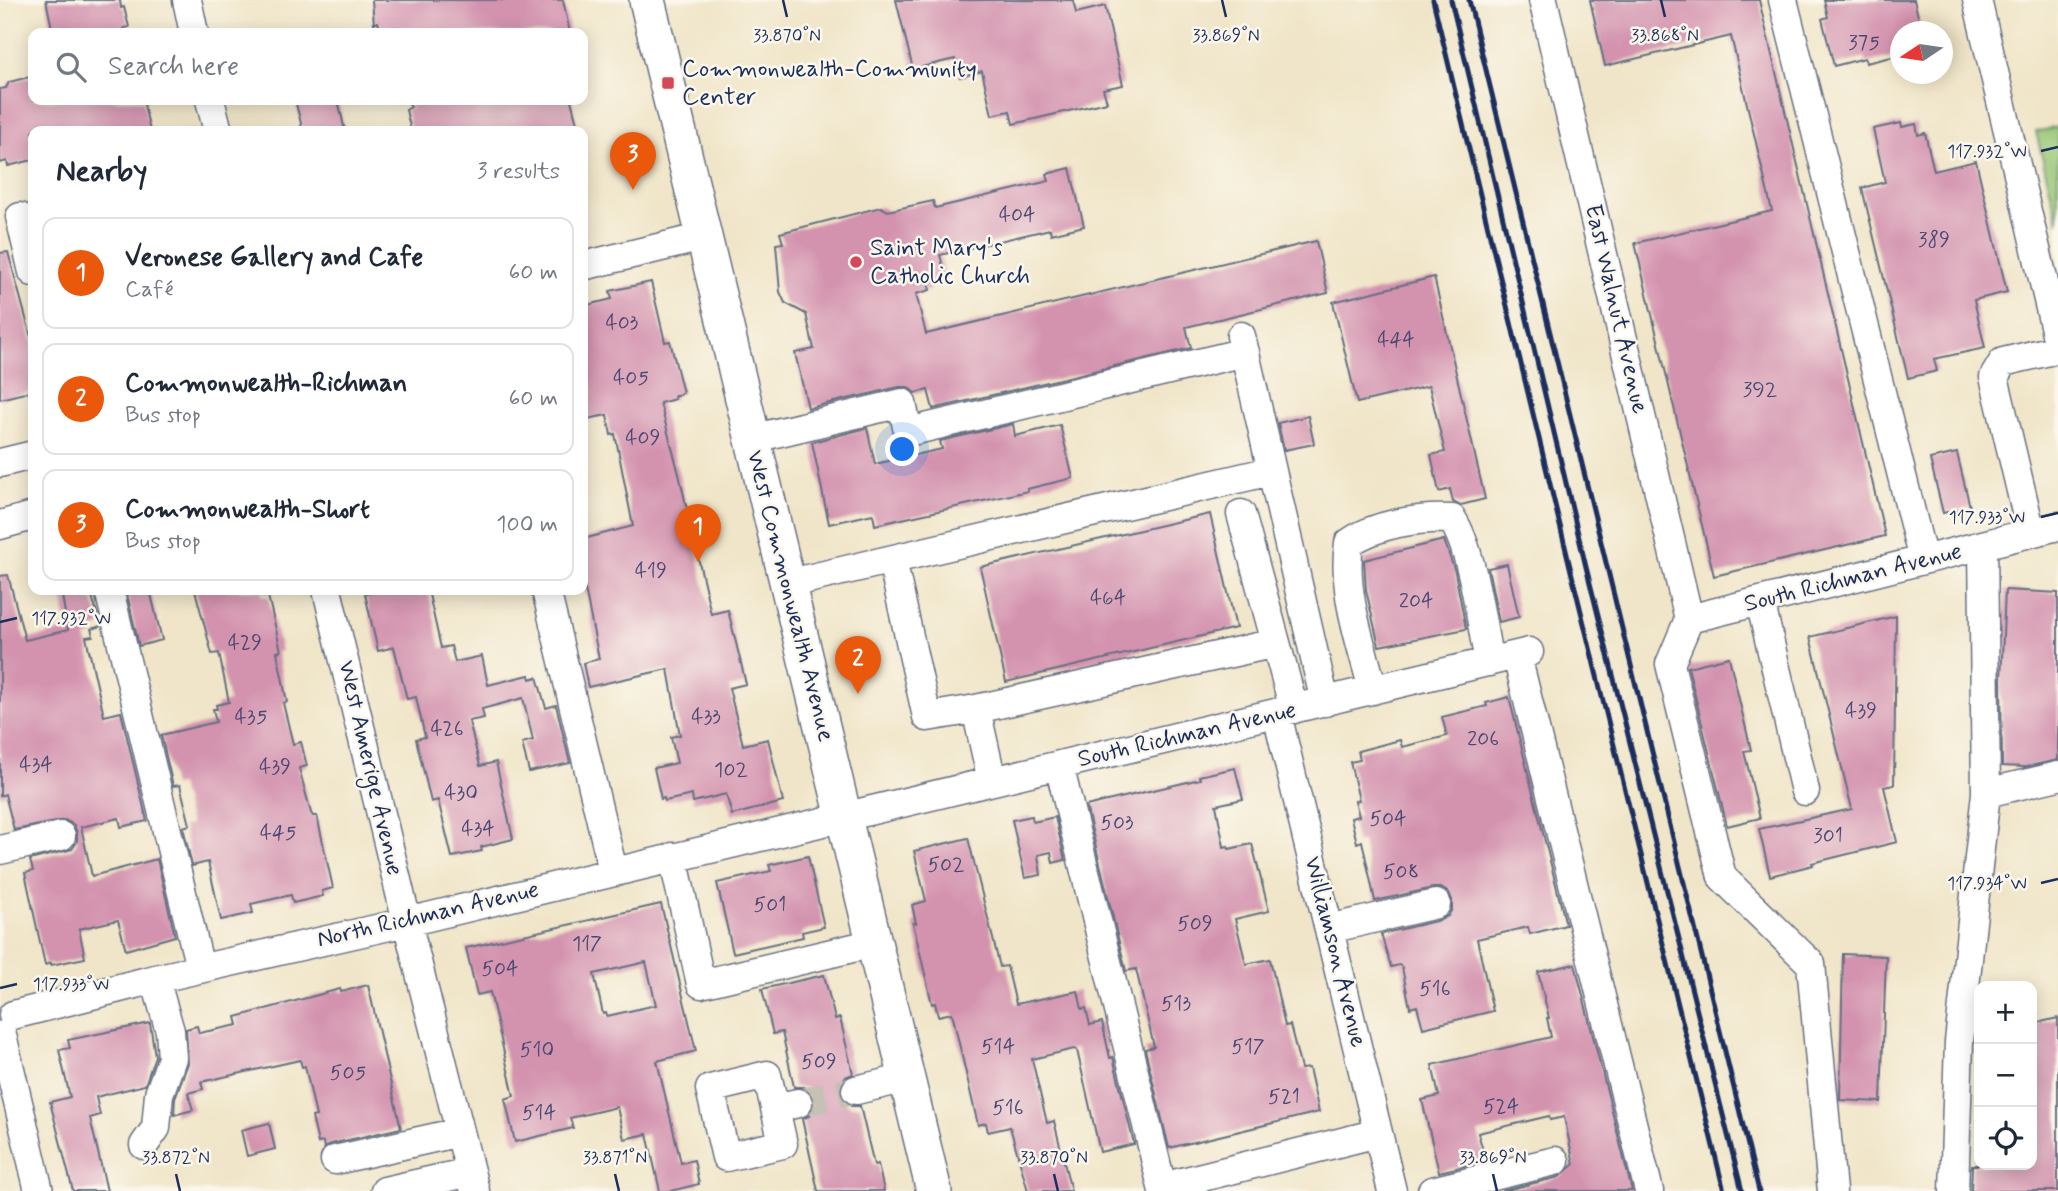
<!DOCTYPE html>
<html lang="en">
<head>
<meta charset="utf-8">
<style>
	body { margin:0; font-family:Mynerve,sans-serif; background:#f2f2f3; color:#1f2937 }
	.controls { position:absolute; right:21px; bottom:21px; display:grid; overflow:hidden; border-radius:14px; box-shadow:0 4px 18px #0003 }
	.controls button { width:63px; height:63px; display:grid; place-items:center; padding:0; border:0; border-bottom:2px solid #e0e1e3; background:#fff; color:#1f2937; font:35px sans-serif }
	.compass { position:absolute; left:1890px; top:21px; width:63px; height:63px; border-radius:50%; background:#fff; box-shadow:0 4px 18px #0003; rotate:257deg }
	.you { position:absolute; left:903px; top:450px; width:24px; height:24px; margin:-18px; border:5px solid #fff; border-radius:50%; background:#1a73e8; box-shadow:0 0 0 10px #1a73e833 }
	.badge { display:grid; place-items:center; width:46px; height:46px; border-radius:50%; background:#ea580c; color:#fff; font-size:23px; font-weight:700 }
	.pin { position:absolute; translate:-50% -58px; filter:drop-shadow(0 2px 4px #0008) }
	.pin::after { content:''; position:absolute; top:37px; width:24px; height:21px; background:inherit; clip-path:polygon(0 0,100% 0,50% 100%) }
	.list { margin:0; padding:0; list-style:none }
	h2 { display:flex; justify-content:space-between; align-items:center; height:91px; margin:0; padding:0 28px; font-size:30px }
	h2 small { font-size:23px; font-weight:400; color:#747a83 }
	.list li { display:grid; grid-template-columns:46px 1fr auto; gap:21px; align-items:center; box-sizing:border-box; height:112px; margin:0 14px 14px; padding:0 14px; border:2px solid #e0e1e3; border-radius:14px }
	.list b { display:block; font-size:26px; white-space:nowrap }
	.list p { margin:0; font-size:23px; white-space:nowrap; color:#747a83 }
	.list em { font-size:23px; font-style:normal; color:#747a83 }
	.icon { flex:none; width:38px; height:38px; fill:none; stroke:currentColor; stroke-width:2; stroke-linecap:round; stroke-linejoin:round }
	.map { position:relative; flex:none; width:2058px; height:1191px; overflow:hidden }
	.search { position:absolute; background:#fff; box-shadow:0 4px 18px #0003; left:28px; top:28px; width:560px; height:77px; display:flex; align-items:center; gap:18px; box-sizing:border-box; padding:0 24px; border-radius:14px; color:#747a83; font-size:26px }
	.panel { position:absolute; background:#fff; box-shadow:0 4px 18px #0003; left:28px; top:126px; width:560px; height:469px; border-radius:14px }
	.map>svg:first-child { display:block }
</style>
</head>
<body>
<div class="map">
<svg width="2058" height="1191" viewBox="0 0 2058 1191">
	<rect width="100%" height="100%" fill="#fbf7ec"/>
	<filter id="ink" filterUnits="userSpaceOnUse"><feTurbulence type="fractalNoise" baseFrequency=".0143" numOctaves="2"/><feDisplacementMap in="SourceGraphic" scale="14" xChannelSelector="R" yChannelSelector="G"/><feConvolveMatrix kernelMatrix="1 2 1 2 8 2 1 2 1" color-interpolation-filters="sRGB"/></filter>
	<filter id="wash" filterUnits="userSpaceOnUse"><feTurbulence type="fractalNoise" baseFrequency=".00686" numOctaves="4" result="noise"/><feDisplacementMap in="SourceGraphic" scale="28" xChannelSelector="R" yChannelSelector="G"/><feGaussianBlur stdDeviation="1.57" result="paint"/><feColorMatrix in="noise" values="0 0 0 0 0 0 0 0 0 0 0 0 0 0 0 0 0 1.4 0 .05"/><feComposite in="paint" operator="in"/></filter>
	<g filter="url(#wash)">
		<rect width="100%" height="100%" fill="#f0e5c8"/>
		<!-- green -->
		<path fill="#97c573" stroke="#597a68" stroke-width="2" d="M2058,127V222L2036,132Z"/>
		<g id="blocks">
			<!-- building -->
			<path fill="#d392ae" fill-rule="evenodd" d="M46,0H120L121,8L124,7L129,27L124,28L125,33H53Z
				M372,0H563L570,33H381L378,22L374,24Z
				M896,0H1073L1076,13L1105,6L1123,85L1103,89L1107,102L1013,124L1010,111L992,115L982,71L960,77L955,59L913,69Z
				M1590,0H1759L1885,536L1714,576L1635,243L1772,211L1731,36L1605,66Z
				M1824,0H1914L1922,32H1900V55L1866,63L1865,58L1834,66L1822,19L1828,17Z
				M33,76V100H143L150,131H33V160L8,166L7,161L0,163V89L6,88L9,82Z
				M295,100H338L345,131H303Z
				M407,100H571L579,131H411L406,110L411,107Z
				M1901,123L1902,127L1916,124L1918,135L1925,133L1934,171L1976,161L2007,292L1974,300L1985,348L1934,359L1937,371L1908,378L1862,188L1885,182L1873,129Z
				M1070,168L1084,226L1051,234L1050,229L940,255L946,278L928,282L930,290L916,294L926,334L1316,241L1328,293L1186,327L1191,348L933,409L928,390L915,393L908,387H899L808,408L795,353L814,349L806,314L785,303L780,292L776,244L783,243L780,233L881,207L888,211L933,201L935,208L1049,181L1047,174Z
				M8,252L33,344V391L0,399V253Z
				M1434,277L1485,499L1461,505L1453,502L1450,489L1439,492L1431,455L1445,452L1429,386L1357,403L1333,302Z
				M651,282L665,342L670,341L683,393L674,396L675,399L660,403L679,474L711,614L728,610L746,684L729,688L743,745L768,739L783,802L732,815L726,794L693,802L692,795L665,801L664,798L661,799L654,768L677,763L671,737L680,735L668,669L588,687L583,663L599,659L583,579V539L633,526L615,434L611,435L607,415L583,420V306L612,299L610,291Z
				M1308,416L1314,444L1284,450L1278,423Z
				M1013,424L1015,436L1060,425L1073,478L1027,489L1028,491L875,525L873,514L829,524L812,442L867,428L875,464L942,449L940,441Z
				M1957,453L1970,507L1943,513L1930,459Z
				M1210,514L1236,628L1006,682L980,567Z
				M1444,540L1455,572L1466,629L1379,646L1366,590L1364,560Z
				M1507,564L1519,617L1499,622L1488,568Z
				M8,575L25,640L68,630L61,590H90L101,626L91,629L93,636L86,637L104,716L121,712L147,821L121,827L119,818L81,827L92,876L157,859L175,936L126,950L118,920L79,929L85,958L51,965V963L45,965L25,873L33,871L30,860L72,849L77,842V833L74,825L65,820L14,830L5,794L0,796V576Z
				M126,590H150L162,640L139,646Z
				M195,590H261L263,597L268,596L281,651L277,652L287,702L283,703L293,744L301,742L307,766L299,768L311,813L313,816H317L333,888L322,891L323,896L293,903L291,895L251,904L253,913L221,920L208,862L192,866L183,827L190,825L180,785L173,786L161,735L216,722L213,709H217L216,705L229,702L219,653L212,654Z
				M381,590H428L441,648L451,646L455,662L482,656L488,685L529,675L530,679L537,677L546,708L556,705L570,763L529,772L522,743L533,740L523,698L482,709L484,718L469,721L480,766L496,762L513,839L481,847L482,851L452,857L438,800L431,802L416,739L425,737L416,697L407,699L394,647L378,651L365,594Z
				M2005,590L2058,593V760L2025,767L2002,766L2001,680Z
				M1896,616L1894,785L1884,787L1897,842L1812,863L1813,865L1770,876L1759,829L1852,809L1810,637Z
				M1729,657L1751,750L1744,751L1760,818L1727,826L1688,667Z
				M1509,697L1566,925L1530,934L1528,927L1477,939L1493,1011L1423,1028L1417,1006L1410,1008L1402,967L1399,965L1391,967L1381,934L1440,920L1448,916L1452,909V900L1449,893L1441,888H1433L1375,901L1362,841L1357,843L1351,818L1359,816L1355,801L1359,800L1350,762L1360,760L1358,751L1400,740L1402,747L1447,736L1442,717L1487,706L1486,703Z
				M1235,768L1243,799L1216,805L1224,847L1228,846L1229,849L1252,844L1269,911L1235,919L1246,964L1270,959L1285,1026L1290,1025L1301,1069L1309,1068L1319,1112L1169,1148L1145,1049L1154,1047L1136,969L1126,971L1086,806L1200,779L1199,776Z
				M1032,816L1033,822L1055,817L1065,860L1053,863L1051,852L1038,855L1041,875L1025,878L1012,820Z
				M968,838L1000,967L1007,966L1016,1004L1078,991L1082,1009L1086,1008L1090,1025L1102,1022L1110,1058L1113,1057L1134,1144L1100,1152L1077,1050L1074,1049L1032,1059L1047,1123L1054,1121L1071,1191H1028L1010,1127L988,1132L986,1123L978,1125L952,1013L938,1016L935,1003L932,1004L913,923H916L912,905L926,901L914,851Z
				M808,856L824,927L802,932L803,937L733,953L717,883L771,871L769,865Z
				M661,904L696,1051L657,1061L681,1163L694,1160L699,1184L671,1191H660L647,1134L624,1139L617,1107L570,1118L573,1128L515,1142L505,1099L514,1096L490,992L477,995L466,948ZM646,962L656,1005L607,1016L606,1013L603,1014L594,974Z
				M1843,954L1886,956L1881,1102L1840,1100Z
				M1575,964L1632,1191H1502L1559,1177L1574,1164L1564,1117L1550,1120L1549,1116L1478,1133L1486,1161L1439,1172L1422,1100L1439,1096L1432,1065L1551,1037L1547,1018H1549L1538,972Z
				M824,975L835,1019L840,1018L853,1074L845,1077L840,1085V1094L843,1101L851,1106H860L874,1165L878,1164L884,1191H818L802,1119L809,1116L814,1109V1099L810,1091L804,1087H794L782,1032L773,1034L762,989Z
				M368,985L401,1128L331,1144L324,1148L323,1142L318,1143L312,1117L316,1116L305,1066L302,1067L300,1060L201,1082L203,1089L188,1093L193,1110L174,1115L175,1098L188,1063L186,1029L197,1026L199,1033L238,1025L236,1017L340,989L341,992Z
				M2058,1018V1191H1971L1972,1165H2032V1024Z
				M150,1023L155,1056L145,1085L96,1097L100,1115L90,1118L107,1191H73L50,1102L70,1097L59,1050L70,1048L68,1040Z
				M269,1123L275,1149L247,1156L241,1130Z"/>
		</g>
	</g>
	<g filter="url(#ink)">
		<use href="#blocks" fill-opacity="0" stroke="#666f83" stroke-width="2"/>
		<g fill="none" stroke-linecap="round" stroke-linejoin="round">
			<!-- minor-tunnel -->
			<path stroke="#c5c1b3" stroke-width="28" stroke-dasharray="28 14" stroke-linecap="butt" d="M798,1103L856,1090"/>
			<defs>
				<path id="minor" d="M187,0L194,33
					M1543,0L1689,619
					M1783,0L1923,560
					M1977,0L2058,342
					M210,100L218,131
					M20,217L33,272
					M583,266L703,237
					M1241,336L1325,702
					M751,439L902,403L908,432L1245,352
					M0,463L33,455
					M1241,514L1294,709
					M0,525L33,516
					M2031,533L1994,377L2003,362L2058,349
					M892,560L927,717L976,709L992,781
					M786,584L1271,471
					M109,590L200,968
					M327,590L407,922L475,1191
					M546,590L613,871
					M1760,601L1805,791
					M1689,619L1670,664L1722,877L1811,964L1832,1191
					M1689,619L2058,526
					M1517,656L1649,1191
					M1373,690C1361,642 1342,593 1349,543C1375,524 1420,517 1452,519C1473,551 1481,623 1489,662
					M976,709L1276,643
					M1277,714L1392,1191
					M1059,765L1163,1191
					M1986,793L2058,776
					M0,850L61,836
					M673,857L701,984L874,943
					M1329,929L1436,904
					M13,1015L155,979L407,922L1529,652
					M2,1035L39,1191
					M856,1090L907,1078
					M775,1108L767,1075L710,1089L726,1157L783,1144L775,1108L798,1103
					M144,1145L156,1128L159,1094L172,1058L170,1031L155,979
					M335,1160L460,1132
					M1162,1187L1378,1133
					M385,1191L470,1172
					M1432,1191L1555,1161
					M1954,1191L1959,1042L1986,793L1983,545"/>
				<path id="major" d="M647,0L934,1191"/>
			</defs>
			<!-- minor casing -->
			<use href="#minor" stroke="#666f83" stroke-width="31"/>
			<!-- major casing -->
			<use href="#major" stroke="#666f83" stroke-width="38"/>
			<!-- minor -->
			<use href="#minor" stroke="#fff" stroke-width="28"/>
			<!-- major -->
			<use href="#major" stroke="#fff" stroke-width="35"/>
			<!-- rail -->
			<path stroke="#1b2f5e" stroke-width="5" d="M1433,0L1571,571L1724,1191
				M1451,0L1586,567L1742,1191
				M1469,0L1759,1191"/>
		</g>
	</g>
	<!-- ticks -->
	<path fill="none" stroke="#1b2f5e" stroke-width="2.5" d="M783,0L787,17M1222,0L1226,17M1661,0L1665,17M2041,151L2058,147M2041,517L2058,513M0,622L17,618M2041,883L2058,879M0,988L17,984M176,1174L180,1191M615,1174L619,1191M1054,1174L1058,1191M1493,1174L1497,1191"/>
	<!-- markers -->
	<g fill="#d1495b" stroke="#fbf7ec" stroke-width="2.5">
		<rect x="661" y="76" width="14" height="14" rx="3.5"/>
		<circle cx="856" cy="262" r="7"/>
	</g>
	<g text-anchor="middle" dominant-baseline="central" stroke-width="5" stroke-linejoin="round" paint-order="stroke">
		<!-- number labels -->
		<g font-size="21" fill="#494872">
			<text x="1864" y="43">375</text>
			<text x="1017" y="215">404</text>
			<text x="1934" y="240">389</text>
			<text x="622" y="323">403</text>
			<text x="1396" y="340">444</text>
			<text x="631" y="378">405</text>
			<text x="1760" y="390">392</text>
			<text x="643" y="438">409</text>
			<text x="651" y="571">419</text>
			<text x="1108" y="598">464</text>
			<text x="1416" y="601">204</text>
			<text x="245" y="643">429</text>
			<text x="1861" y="711">439</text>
			<text x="251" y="717">435</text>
			<text x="706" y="717">433</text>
			<text x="447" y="729">426</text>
			<text x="1483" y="739">206</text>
			<text x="36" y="765">434</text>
			<text x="275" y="767">439</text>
			<text x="731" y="770">102</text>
			<text x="461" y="793">430</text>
			<text x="1388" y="819">504</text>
			<text x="1117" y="823">503</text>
			<text x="478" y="829">434</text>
			<text x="278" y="833">445</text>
			<text x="1828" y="836">301</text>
			<text x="946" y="865">502</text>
			<text x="1401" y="872">508</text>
			<text x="770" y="905">501</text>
			<text x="1195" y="924">509</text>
			<text x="587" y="944">117</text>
			<text x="500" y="969">504</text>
			<text x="1435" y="989">516</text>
			<text x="1176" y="1004">513</text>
			<text x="998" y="1047">514</text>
			<text x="1248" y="1047">517</text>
			<text x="537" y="1050">510</text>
			<text x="819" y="1062">509</text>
			<text x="348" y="1073">505</text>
			<text x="1284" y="1097">521</text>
			<text x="1501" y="1107">524</text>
			<text x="1008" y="1108">516</text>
			<text x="539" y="1113">514</text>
		</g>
		<!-- poi labels -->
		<g font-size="24" fill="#1b2f5e" stroke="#fbf7ec" text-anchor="start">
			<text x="682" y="69">Commonwealth-Community<tspan x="682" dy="28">Center</tspan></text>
			<text x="870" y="248">Saint Mary's<tspan x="870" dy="28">Catholic Church</tspan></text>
		</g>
		<!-- street labels -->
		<g font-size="24" fill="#1b2f5e" stroke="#fbf7ec">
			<text transform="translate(1616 309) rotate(77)">East Walnut Avenue</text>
			<text transform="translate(1853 578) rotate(-14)">South Richman Avenue</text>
			<text transform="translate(790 596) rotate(76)">West Commonwealth Avenue</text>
			<text transform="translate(1187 735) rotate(-13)">South Richman Avenue</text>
			<text transform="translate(370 768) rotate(77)">West Amerige Avenue</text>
			<text transform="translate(428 915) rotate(-13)">North Richman Avenue</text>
			<text transform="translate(1335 952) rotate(76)">Williamson Avenue</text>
		</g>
	</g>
	<g font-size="18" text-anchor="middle" fill="#1b2f5e" stroke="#fbf7ec" stroke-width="5" stroke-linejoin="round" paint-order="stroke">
		<text x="787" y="41">33.870°N</text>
		<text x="1226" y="41">33.869°N</text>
		<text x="1665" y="41">33.868°N</text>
		<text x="1987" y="157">117.932°W</text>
		<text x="1987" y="523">117.933°W</text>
		<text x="71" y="624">117.932°W</text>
		<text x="1987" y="889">117.934°W</text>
		<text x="71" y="990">117.933°W</text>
		<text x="176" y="1163">33.872°N</text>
		<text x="615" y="1163">33.871°N</text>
		<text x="1054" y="1163">33.870°N</text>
		<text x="1493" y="1163">33.869°N</text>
	</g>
</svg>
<div class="controls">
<button>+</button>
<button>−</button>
<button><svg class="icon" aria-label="locate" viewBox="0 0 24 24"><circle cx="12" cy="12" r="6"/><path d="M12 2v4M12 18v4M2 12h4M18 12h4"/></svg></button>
</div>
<svg class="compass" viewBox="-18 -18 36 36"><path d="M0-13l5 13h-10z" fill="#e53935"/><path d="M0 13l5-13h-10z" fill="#747a83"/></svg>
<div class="you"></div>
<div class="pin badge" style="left:698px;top:562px">1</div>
<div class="pin badge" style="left:858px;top:694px">2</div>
<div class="pin badge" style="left:633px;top:190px">3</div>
<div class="search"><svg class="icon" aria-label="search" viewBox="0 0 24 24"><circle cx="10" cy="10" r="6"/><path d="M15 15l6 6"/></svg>Search here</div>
<section class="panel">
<h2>Nearby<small>3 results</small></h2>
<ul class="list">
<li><span class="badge">1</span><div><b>Veronese Gallery and Cafe</b><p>Café</p></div><em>60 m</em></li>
<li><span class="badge">2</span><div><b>Commonwealth-Richman</b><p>Bus stop</p></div><em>60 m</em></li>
<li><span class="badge">3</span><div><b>Commonwealth-Short</b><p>Bus stop</p></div><em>100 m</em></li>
</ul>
</section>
</div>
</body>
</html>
